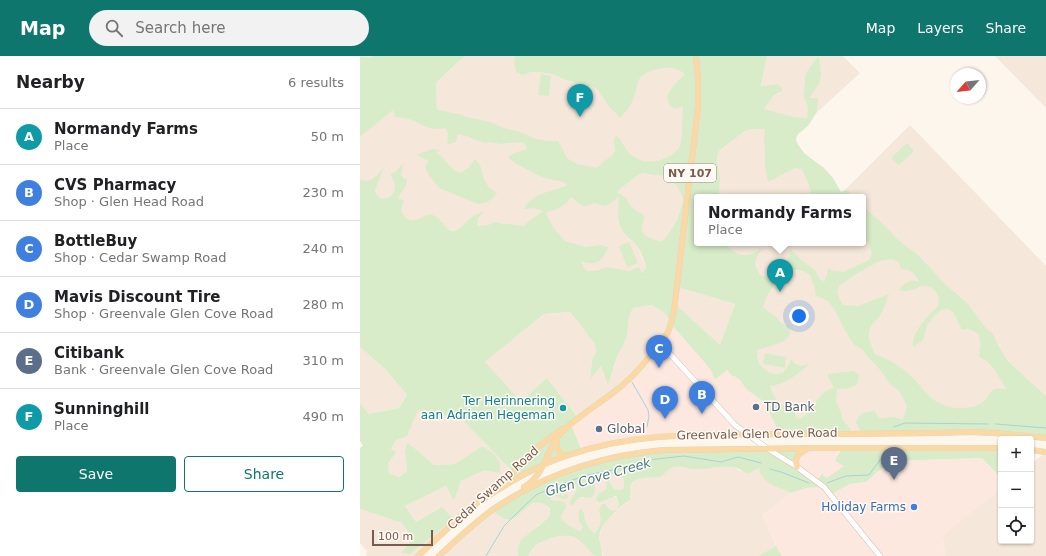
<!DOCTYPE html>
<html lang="en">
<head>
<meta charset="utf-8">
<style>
	body { margin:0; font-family:"DejaVu Sans",sans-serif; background:#f2f2f2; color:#202124 }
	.controls { position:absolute; right:12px; bottom:12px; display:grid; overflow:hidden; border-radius:4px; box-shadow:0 1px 3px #0004 }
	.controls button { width:36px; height:36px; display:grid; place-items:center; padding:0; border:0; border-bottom:1px solid #e0e0e0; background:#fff; color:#202124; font:20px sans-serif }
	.compass { position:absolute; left:590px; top:12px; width:36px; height:36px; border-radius:50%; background:#fff; box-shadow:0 1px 3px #0004; rotate:243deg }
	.scale { position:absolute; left:12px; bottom:10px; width:61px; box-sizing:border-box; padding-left:4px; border:2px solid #7a5c4d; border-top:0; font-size:11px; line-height:14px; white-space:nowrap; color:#7a5c4d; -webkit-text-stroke:3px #fffaf3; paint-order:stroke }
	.you { position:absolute; left:439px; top:260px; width:14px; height:14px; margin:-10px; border:3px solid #fff; border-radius:50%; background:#1a73e8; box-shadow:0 0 0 6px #1a73e833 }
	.badge { display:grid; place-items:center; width:26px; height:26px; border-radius:50%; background:#0f766e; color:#fff; font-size:13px; font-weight:700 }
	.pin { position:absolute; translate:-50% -33px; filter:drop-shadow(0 1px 2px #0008) }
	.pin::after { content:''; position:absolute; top:21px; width:14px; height:12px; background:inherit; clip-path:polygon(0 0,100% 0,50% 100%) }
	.popup { position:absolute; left:334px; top:138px; width:172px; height:52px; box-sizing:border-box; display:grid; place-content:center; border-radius:4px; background:#fff; filter:drop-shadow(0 1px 3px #0005); font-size:13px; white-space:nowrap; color:#757577 }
	.popup b { font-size:15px; color:#202124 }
	.popup::after { content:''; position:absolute; left:50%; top:100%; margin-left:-8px; border:8px solid transparent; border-top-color:#fff }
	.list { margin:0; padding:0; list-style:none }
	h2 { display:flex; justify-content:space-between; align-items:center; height:52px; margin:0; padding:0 16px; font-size:17px }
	h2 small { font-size:13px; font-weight:400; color:#757577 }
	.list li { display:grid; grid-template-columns:26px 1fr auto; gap:12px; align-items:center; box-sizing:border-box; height:56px; padding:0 16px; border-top:1px solid #e0e0e0 }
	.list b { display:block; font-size:15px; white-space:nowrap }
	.list p { margin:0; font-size:13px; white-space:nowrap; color:#757577 }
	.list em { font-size:13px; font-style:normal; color:#757577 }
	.actions { display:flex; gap:8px; padding:12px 16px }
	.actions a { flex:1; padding:9px 0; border:1px solid #0f766e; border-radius:4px; text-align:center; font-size:14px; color:#0f766e }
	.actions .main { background:#0f766e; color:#fff }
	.icon { flex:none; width:22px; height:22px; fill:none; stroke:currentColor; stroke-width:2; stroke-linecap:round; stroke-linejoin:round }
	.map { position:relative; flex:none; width:686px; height:500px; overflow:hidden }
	header { display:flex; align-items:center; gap:24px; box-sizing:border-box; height:56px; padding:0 20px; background:#0f766e; color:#fff }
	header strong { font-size:19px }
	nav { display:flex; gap:22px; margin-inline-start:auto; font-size:14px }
	.search { width:280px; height:36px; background:#f2f2f2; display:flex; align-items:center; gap:10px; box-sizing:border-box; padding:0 14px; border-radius:22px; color:#757577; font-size:15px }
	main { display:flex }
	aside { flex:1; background:#fff }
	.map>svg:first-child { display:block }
</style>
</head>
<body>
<header>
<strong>Map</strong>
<div class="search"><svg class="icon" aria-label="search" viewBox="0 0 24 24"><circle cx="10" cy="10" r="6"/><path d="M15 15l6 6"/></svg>Search here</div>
<nav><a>Map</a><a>Layers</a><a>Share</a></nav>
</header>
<main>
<aside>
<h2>Nearby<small>6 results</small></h2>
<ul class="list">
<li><span class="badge" style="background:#0f9aa8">A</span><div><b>Normandy Farms</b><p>Place</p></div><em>50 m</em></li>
<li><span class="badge" style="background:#3f7fe0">B</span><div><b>CVS Pharmacy</b><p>Shop · Glen Head Road</p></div><em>230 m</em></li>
<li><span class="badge" style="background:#3f7fe0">C</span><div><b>BottleBuy</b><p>Shop · Cedar Swamp Road</p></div><em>240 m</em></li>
<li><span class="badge" style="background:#3f7fe0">D</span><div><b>Mavis Discount Tire</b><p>Shop · Greenvale Glen Cove Road</p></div><em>280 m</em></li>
<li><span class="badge" style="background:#5c6f8a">E</span><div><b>Citibank</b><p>Bank · Greenvale Glen Cove Road</p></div><em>310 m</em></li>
<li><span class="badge" style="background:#0f9aa8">F</span><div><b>Sunninghill</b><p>Place</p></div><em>490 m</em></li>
</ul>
<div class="actions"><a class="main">Save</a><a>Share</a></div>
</aside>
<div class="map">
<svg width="686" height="500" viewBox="0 0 686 500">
	<rect width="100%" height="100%" fill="#fdf6ec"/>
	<!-- residential -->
	<path fill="#f5e8da" d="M0,0H13L10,2L77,54L76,27L98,6L105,0H179V12L205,24L236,32L248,49L275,12L336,0L330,122L317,164L307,180L302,185L274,181L286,212L282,217L228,223L49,179L0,127V81L33,53L0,32Z
		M407,0H483L500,17L428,83L482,137L550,69L686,210V340L647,304L655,378H418L399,322L383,205L364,187H503V141H359L360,124L357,102L359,95L385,75L413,40L420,37L401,31Z
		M635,0H686V52Z
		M317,231L375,248L360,290L315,248Z
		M292,249L306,258L311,268L307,277L266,326L218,362L187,322L161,345L125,306L184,258L210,256L235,288L236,296L232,304L230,322L241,310L248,328L255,309L258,298L263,290L267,280L269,260L273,252Z
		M0,266L78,338L153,416L60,500H6L7,495L0,487V453L42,467L54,483L82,451L56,466L45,450L86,430L94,444L101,425L125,414L122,390L95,408L74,409L62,398L45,395L47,415L39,421L29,417L28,407L37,396L31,393L36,384L47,379L58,354Z
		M0,291L26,314L47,339L39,352L9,358L0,347Z
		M686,396V500H585L583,481L586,476L641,432V485H671V408Z
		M369,410L375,411L380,415L395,414L401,412L414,430L431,437L403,459L416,490L398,500H242L243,497L240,490L239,479L247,463L270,444V430L275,424L281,422L298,421L302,420L307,414L315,411L348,412Z
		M254,418L261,420L264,423V432L260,434L254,433L250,426L247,430V433L238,439L236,445L237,447H239L255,440L258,446L259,449L258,453L255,455H252L249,454L248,451L242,461L239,472L236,475L233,477L231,476L229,471L226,467L225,460L219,463V466L223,471L220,475L214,473L202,464L201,462L202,458L206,452L197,444H191L190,442L196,440L205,444L208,442L201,441V439L204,435L215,429L217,430L216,433L214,440L211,444L216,446L217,443L225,441L235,434V425L236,422L247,419Z
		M177,446L184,448L190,454V458L188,462L176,471L158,493V500H80L132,453L155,462L169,449Z
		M206,479L215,481L222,487L235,500H168L175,490L187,483Z"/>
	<!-- commercial -->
	<path fill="#fde8e0" d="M311,268L345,307L352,316L366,314L368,315L372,320L376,321L380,324L386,333L404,346L415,368L418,378L311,379L222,395L211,367L251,339L286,305Z
		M482,392L484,410L467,423L456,425L437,411L438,399L444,394Z
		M622,402L641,422V432L586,477L583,482L585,500H422L416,490L403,459L431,437L446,432L464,431L470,439L490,428L506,426L530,405Z"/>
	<!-- green -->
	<path fill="#d8ecc9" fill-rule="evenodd" d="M13,0H105L98,6L76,27L77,54L99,58L107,61L130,66L144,72L160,76L177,83L187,85H198L208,103L217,108L237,112L245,104L252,100L255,95L254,84L256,79C263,85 265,95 273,100C285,109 300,106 311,99C315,96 318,94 320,90C323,83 322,59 323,50C318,52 314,55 310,49C301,38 319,25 325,18C315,11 310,11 298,13C269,20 282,31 270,50C268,54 263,58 260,62L248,49L236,32L205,24L192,18L179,16H171L163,19L157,17L155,13L154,6L155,0H407L401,30L418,28L422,32V35L413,40L404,53L433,61L447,62L448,51L444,41L445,19L454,5L459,1L461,19L459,28L449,42H458L457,55L455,59L448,70L438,78L436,83L437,87L444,97L464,112L473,122L481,136L486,134L491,137L494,141H448L451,136L448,126L442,113L435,112L408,126L405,111V95L404,83L405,73H392L385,75L359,95L357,102L360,124L359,141H337V187H364C379,201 384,203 402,193C395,204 392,207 400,219L409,222L413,220L429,201L430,193L445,207L455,214L459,222L464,226L467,219L468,212L472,215L484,216L509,204L512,198L509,188L503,180V150L526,171L537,183L559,200L584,227L608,248L625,271L633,278L638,289L647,304L686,340V382L655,378L502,376L500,374L496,367C498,358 506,355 515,355C520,367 523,361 532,361C536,361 540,363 543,364L547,350L540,336L530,328L518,311L509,302L503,294L494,289L483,271L476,256L468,245L455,239V232L450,219L443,215L434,213L426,215L420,220L407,240L403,251L409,256L416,261L421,267L428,270L431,274C428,289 410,289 398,294C398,295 397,299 397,300C397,308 408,319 417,318C425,318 429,309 431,303L434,307L441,310L449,308C439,318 424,329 410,330C414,340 417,350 428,351L432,347C435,353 433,357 438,363C440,362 442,362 444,360C455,352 458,335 474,332L468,321V318L493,315L498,318C502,332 487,333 477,333L476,346L480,354L483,364L491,374L487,376L418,377L415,368L404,346L386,333L380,324L376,321L372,320L367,314L357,322L354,323L352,316L345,307L311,268L306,258L292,249L273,252L269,260L267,280L263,290L258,298L248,329L241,310L230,323L232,304L236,296L235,288L210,256L184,258L125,306L161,345L187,322L218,362L211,368L222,395L208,398L134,434L153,416L94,355L97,364L82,358L58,354L47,380L36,384L31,393L37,396L28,407L29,417L39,421L47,415L45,395L47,387L62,398L74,409L95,408L122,390L133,397L140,407V417L125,414L101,425L94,445L86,430L45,450L56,466L82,451L93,463L50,498L41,497L53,483L42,467L0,453V392L3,390L0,385V347L9,358L39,352L47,339L26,314L0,291V123C10,129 18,119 24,111L15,134C19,150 36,141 35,130C35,126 32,122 30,118L35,116L43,108L41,118L44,123H47C48,130 41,136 38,143L44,144L41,155C53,176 63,155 73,159C82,163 87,177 95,175C100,173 104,168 107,165C113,160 117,158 124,155L118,162L117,170L128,169L136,166L142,168H150L164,170L169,165L183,155L174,152L164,153C173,136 192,136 208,129L199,125L189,123L177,119L155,107L148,101L154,97L167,93L166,89L161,86L140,88L131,86L125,87L106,80L98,78L96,86L87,89L88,78L86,72C82,73 79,73 76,73C67,73 61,68 54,65C48,62 41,61 35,61L33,54L0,81V1L10,2ZM284,117L296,119L305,120L317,130L322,139L323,145L317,164L307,180L302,185C294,184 280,181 282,170C283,167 284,164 284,160L278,156L270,149L265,141L256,136L279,118ZM211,141L222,150H226L234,147C237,147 241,150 243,150C249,150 254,144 259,141C258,151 257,163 261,172C264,178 269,182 274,186C280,193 284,203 286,212L282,217L279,211L269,215L248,211L234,215H227L224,212L221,205C235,211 244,205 248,191L241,189L225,191L205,185L193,171L186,157C198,152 203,152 211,141ZM531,203L539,206L541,213C551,213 555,217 559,226L553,224C547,226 542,228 539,234C542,235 544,236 546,235C555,235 566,223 575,235C579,240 579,244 578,250C570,257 558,270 554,281C553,284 553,288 553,291L563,284L567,269L573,261L581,254L588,253L594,257L602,274L609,273L617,277C623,288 620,290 619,301C634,307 638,322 647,333C644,333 639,332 635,333C630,335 628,341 625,344C619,351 607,352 599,352C572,351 566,334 549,318C539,309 528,303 515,298C511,290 506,279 511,270C513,267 517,264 519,261C524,254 526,246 529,238L498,250L483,249L479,242L477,236L479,230L496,218L520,205ZM317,231L375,248L360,289L315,248Z
		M181,18L191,20L189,40L178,39Z
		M546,88H548L553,94V96L539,109L537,108L532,103V101Z
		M72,93L80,94L77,97C88,104 89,113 100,117L108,112L115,103C127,113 117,126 137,137C132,144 126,148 118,148L79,132L68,118L66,113V108L69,105L56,99Z
		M269,186L278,207L267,211L259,190Z
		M405,297L426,301L425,312L403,308Z
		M482,392H641V422L622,402L530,405L506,426L490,428L470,439L464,431L446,432L431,437L414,430L406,425L399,416L401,412L395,414L390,417C383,417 380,412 373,411C363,409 350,413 339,413C331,414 323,410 315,411C307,412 305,419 300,421C291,423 272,418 270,432C270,436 270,440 270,444C260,451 240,467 239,481C239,487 243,494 242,500H235C228,494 222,485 214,481C204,477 184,483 175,490C172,493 170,497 168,500H158V493L161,484L188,462L190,458V453C163,428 161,486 132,453L201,418L285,396L444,394L436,407L456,425L462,418L467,422L484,410L475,405ZM254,418L261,420L264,423V432L260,434L254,433L250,426L248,425L246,428L247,433L238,438L236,445L239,447L255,440H256L259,449L258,453C251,457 249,453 245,448H242L239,455C242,462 241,472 234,477C231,475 227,469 226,466C224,461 225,457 221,453C216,457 220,461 219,466L223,471L220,475C214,473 204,467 201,462L202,458L206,452L205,447L202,445L191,444L190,442L196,440L205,444L208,442V439L206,438L201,441V439L204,435L215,429L217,430C216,437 212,441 210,446L211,449H213L218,443L222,441L231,442C238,436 233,429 236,422L246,419Z
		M416,490L422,500H398Z"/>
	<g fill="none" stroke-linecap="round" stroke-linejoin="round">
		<!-- stream -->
		<path stroke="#a5d3da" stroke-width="1" d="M272,326L288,354L289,360L287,371
			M636,368L686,372
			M534,371L545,367L628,368
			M410,413L421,416L449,427
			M467,427L486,420L509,419L523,400
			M126,500L144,470L159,455L176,439L198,429L227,419L268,411L288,404L324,400L361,406L378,401L401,407"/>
		<defs>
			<path id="secondary" d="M300,287L375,369L408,393L437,411L464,431L520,500"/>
			<path id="primary" d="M197,383C195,393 198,399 208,399
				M671,394L686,396
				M437,411C434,401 439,397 447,393
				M164,431C185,420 186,392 202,376C216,362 234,351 250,339C267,327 281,312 293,296C299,290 304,283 308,276C311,269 312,262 314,255L338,51V22L336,0
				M133,433L153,416L174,394L202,373
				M120,445C148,427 177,409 209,399C279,375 348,379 421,378C484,378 548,378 611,376L634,377L686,382
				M58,500L101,460L122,443
				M79,500C96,484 113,468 132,454C183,419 243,399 304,394L456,392H641"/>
		</defs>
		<!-- secondary casing -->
		<use href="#secondary" stroke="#d6c0b0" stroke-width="6"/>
		<!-- primary casing -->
		<use href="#primary" stroke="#dad1cd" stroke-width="6"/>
		<!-- secondary -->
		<use href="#secondary" stroke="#fff" stroke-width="5"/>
		<!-- primary -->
		<use href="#primary" stroke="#fbd9a5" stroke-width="5.5"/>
	</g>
	<!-- markers -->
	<g fill="#5c6f8a" stroke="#fffaf3" stroke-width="1.5">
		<circle cx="396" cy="351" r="4"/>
		<circle cx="239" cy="373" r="4"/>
	</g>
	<circle fill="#0f9aa8" stroke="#fffaf3" stroke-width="1.5" cx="203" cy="352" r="4"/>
	<circle fill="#3f7fe0" stroke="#fffaf3" stroke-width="1.5" cx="554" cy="451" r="4"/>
	<g text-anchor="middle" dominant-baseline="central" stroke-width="3" stroke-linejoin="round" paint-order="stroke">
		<!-- shield labels -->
		<rect fill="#fffaf3" stroke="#a28b7f" stroke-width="1" x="304" y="108" width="52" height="18" rx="3"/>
		<g font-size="11" font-weight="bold" fill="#7a5c4d">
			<text x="330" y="117">NY 107</text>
		</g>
		<!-- culture labels -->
		<g font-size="12" fill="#0d838f" stroke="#fffaf3" text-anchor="end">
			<text x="195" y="345">Ter Herinnering<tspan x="195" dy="14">aan Adriaen Hegeman</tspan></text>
		</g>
		<!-- service labels -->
		<g font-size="12" fill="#4e5e75" stroke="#fffaf3" text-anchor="start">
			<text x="404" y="351">TD Bank</text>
			<text x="247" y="373">Global</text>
		</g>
		<!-- street labels -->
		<g font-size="12" fill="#7a5c4d" stroke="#fffaf3">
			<text transform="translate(397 378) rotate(-1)">Greenvale Glen Cove Road</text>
			<text transform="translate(133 432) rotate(-42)">Cedar Swamp Road</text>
		</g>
		<!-- shop labels -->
		<g font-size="12" fill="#366cbe" stroke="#fffaf3" text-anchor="end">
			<text x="546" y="451">Holiday Farms</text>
		</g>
		<!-- water labels -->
		<g font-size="13" font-style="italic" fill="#437c86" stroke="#fffaf3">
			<text transform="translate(238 421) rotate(-16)">Glen Cove Creek</text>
		</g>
	</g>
</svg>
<div class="controls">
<button>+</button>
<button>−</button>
<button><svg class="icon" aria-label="locate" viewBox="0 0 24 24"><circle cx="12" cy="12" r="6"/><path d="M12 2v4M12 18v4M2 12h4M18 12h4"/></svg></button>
</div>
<svg class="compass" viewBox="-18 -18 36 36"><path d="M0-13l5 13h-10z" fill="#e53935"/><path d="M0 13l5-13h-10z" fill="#757577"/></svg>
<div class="scale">100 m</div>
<div class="you"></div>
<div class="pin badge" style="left:420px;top:236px;background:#0f9aa8">A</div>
<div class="popup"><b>Normandy Farms</b>Place</div>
<div class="pin badge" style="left:342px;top:358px;background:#3f7fe0">B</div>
<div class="pin badge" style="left:299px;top:312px;background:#3f7fe0">C</div>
<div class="pin badge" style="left:305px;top:363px;background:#3f7fe0">D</div>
<div class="pin badge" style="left:534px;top:424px;background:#5c6f8a">E</div>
<div class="pin badge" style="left:220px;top:61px;background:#0f9aa8">F</div>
</div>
</main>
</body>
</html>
